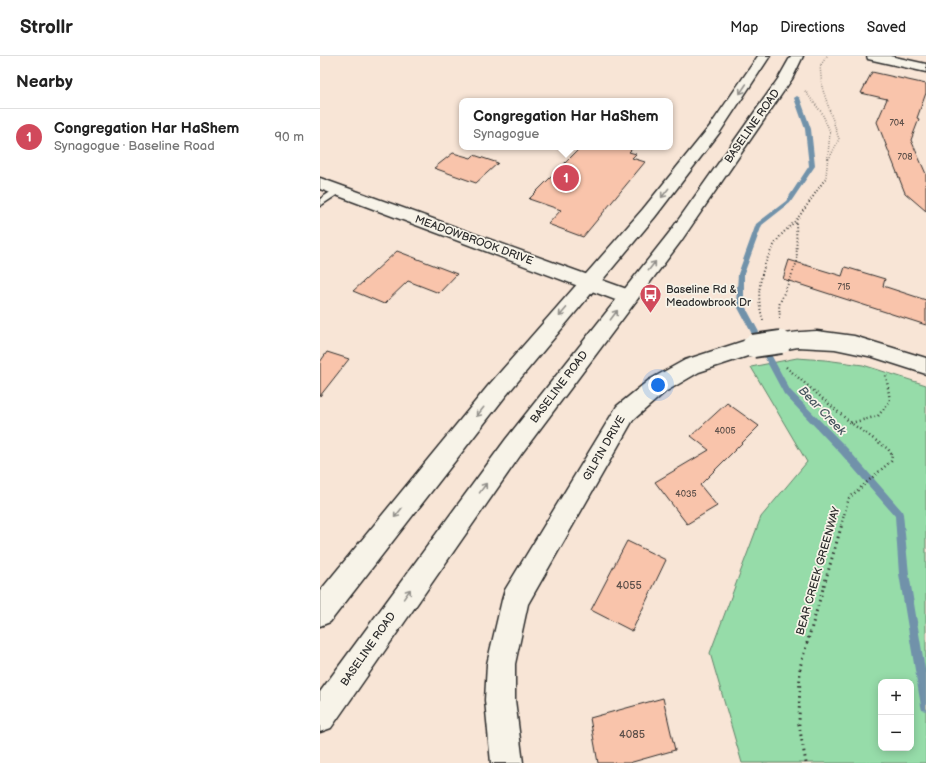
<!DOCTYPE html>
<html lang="en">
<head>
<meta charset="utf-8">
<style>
	body { margin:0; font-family:"Balsamiq Sans",sans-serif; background:#f2f2f2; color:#222 }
	.controls { position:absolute; right:12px; bottom:12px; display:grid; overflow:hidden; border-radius:8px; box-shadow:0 2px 10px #0003 }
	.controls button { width:36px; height:36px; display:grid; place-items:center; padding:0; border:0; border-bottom:1px solid #e0e0e0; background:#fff; color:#222; font:20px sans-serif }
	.you { position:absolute; left:338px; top:329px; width:14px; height:14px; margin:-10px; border:3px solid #fff; border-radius:50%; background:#1a73e8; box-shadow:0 0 0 6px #1a73e833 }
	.badge { display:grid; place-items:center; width:26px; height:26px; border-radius:50%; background:#d1495b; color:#fff; font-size:13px; font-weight:700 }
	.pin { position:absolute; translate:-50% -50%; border:2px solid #fff; box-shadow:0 1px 4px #0006 }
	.popup { position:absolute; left:139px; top:42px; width:214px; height:52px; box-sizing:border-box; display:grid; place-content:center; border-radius:8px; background:#fff; filter:drop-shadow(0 1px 3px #0005); font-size:13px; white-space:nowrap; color:#767676 }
	.popup b { font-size:15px; color:#222 }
	.popup::after { content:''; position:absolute; left:50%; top:100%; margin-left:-8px; border:8px solid transparent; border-top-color:#fff }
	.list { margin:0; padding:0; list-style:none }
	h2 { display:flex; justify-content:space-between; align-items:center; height:52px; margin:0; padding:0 16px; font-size:17px }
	h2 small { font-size:13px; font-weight:400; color:#767676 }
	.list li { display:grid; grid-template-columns:26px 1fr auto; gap:12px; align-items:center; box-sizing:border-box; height:56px; padding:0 16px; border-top:1px solid #e0e0e0 }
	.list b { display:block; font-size:15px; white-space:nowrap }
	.list p { margin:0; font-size:13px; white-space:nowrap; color:#767676 }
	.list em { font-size:13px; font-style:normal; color:#767676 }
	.map { position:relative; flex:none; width:606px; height:707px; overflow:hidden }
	header { display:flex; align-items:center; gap:24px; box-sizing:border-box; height:56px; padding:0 20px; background:#fff; border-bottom:1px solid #e0e0e0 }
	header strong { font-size:19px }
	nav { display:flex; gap:22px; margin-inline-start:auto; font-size:14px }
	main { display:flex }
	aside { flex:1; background:#fff }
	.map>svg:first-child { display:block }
</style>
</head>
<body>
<header>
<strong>Strollr</strong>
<nav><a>Map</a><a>Directions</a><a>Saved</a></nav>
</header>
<main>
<aside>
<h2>Nearby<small></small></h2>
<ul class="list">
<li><span class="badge">1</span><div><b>Congregation Har HaShem</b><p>Synagogue · Baseline Road</p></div><em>90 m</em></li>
</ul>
</aside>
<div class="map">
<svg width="606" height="707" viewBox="0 0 606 707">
	<rect width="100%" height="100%" fill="#f8e5d6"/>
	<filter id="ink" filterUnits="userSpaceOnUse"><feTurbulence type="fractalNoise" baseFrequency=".025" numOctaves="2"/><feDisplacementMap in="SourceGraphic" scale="8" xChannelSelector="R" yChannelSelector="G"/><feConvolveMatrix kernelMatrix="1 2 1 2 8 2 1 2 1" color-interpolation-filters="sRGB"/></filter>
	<g filter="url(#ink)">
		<!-- green -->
		<path fill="#96dca9" stroke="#60846a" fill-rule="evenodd" d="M477,302L505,304L543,309L606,329V707H422L390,597L441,461L487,406L431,311ZM561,626H591V692H561Z"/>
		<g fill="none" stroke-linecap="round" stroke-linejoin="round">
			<!-- stream -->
			<path fill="#7192aa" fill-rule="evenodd" d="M477,40L480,42L491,73L495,110L470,147L442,169L424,218V248L470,334L527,392L582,455L583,458L589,518L606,619V655L602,654L601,650L579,518L575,460L521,398L464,338L416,248L418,218L436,168L466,145L489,110L485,73L474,42Z"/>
		</g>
		<!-- building -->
		<path fill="#f9c4ab" stroke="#2b2b2b" d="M552,16L606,28V37L597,62L599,63L591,84L606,118V155L585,137L557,66L567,43L541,37Z
			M261,91H314L309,96L316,98L312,102L325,106L263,181L228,168L241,154L209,143Z
			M133,97L151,102L154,99L178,107L156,127L114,112Z
			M77,195L137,218L119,237L88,225L64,248L33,235Z
			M469,204L522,220L525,211L565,223L563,230L606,244V269L463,223Z
			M7,296L29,303L0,340V306Z
			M407,347L439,370L380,429L397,450L367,468L335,426L389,394L371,380Z
			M307,485L346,504L312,575L271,554Z
			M343,642L355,694L309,707H278L270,662Z"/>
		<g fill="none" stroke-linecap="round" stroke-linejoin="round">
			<defs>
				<path id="lane" d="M18,131L22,134L21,136L0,150V143Z"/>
				<path id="street" d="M547,0H570L606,8V16L548,3Z
					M0,122L315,236L318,241L315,246L308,248L301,246L0,133Z
					M497,275L534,280L606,302V318L553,301L515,293L478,291L461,294L454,291L451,286L454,281C468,276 482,276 497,275Z
					M433,282L440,284L443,290L440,296L379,316L345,336L313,364L208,548L195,608V644L203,707H171L165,644L167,608L182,544L185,534L297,350L329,324L365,304Z"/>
				<path id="secondary" d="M438,0H450L400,76L335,161L184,342L10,566L0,570V535L168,330L323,153L390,70Z
					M471,0H483L472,23L361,185L202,397L11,672L0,676V636L186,383L349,177L458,23Z"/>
			</defs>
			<!-- lane casing -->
			<use href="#lane" stroke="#2b2b2b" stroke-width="3"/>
			<!-- street casing -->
			<use href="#street" stroke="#2b2b2b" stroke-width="3"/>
			<!-- secondary casing -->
			<use href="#secondary" stroke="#2b2b2b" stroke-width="3"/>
			<!-- path-far3 -->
			<path stroke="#2b2b2b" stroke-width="1.5" stroke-dasharray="0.5 2" stroke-linecap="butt" d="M507,0L500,10L502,31L519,83L509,103
				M485,35L502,57L510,76L506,121L504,124"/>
			<!-- path-far2 -->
			<path stroke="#2b2b2b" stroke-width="2" stroke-dasharray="1 2.5" stroke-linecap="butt" d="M460,262L459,249L477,206L476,165
				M443,264C434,236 442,207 458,183C463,176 471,170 477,163C487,150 496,136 505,123"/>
			<!-- path-far1 -->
			<path stroke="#2b2b2b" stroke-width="2.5" stroke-dasharray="1 3" stroke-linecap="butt" d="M466,311L531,367L568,393L572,399L571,405L529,442L521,469
				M531,367L558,360L570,345L566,319"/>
			<!-- path -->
			<path stroke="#2b2b2b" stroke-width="3" stroke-dasharray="1.5 4" stroke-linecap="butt" d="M486,707L479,669L480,611L522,468"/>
			<!-- lane -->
			<use href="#lane" fill="#f7f3e8" fill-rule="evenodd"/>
			<!-- street -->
			<use href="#street" fill="#f7f3e8" fill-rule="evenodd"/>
			<!-- secondary -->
			<use href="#secondary" fill="#f7f3e8" fill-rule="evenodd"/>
			<defs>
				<path id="street-bridge" d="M433,290L461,286"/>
			</defs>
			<!-- street-bridge casing -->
			<use href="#street-bridge" stroke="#2b2b2b" stroke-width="26" stroke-linecap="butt"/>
			<!-- street-bridge -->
			<use href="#street-bridge" stroke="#f7f3e8" stroke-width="22"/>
		</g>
		<!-- one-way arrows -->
		<defs><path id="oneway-shaft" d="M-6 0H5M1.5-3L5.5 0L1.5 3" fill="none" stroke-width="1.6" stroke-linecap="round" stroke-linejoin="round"/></defs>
		<g stroke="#918f8a">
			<use href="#oneway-shaft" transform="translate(423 33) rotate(124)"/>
			<use href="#oneway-shaft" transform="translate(345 137) rotate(128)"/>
			<use href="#oneway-shaft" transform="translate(332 210) rotate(-52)"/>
			<use href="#oneway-shaft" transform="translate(243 256) rotate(130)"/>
			<use href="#oneway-shaft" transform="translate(294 259) rotate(-53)"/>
			<use href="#oneway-shaft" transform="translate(160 356) rotate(129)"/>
			<use href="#oneway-shaft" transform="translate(163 432) rotate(-54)"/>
			<use href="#oneway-shaft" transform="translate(78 457) rotate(129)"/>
			<use href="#oneway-shaft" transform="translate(87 538) rotate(-55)"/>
		</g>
	</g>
	<!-- icons -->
	<defs>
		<symbol id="bus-pin" viewBox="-11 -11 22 30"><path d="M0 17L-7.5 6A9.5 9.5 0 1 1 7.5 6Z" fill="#d1495b" stroke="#f7f3e8"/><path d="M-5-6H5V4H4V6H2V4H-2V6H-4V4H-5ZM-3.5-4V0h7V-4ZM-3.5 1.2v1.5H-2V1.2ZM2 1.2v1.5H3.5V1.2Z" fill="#fff"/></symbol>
	</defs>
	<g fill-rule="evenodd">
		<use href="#bus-pin" x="318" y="226" width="25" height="34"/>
	</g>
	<g text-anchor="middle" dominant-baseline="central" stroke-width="3.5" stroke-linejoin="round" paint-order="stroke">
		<!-- number labels -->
		<g font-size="9" fill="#5e514b">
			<text x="577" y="67">704</text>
			<text x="585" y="101">708</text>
			<text x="524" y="231">715</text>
			<text x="405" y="375">4005</text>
			<text x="366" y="438">4035</text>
		</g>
		<!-- street labels -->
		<g font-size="11" fill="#2b2b2b" stroke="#f7f3e8">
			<text transform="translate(432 70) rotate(-55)">BASELINE ROAD</text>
			<text transform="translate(154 184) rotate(20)">MEADOWBROOK DRIVE</text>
			<text transform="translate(239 331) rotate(-53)">BASELINE ROAD</text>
			<text transform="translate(284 392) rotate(-60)">GILPIN DRIVE</text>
			<text transform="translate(498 515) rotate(-74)">BEAR CREEK GREENWAY</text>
			<text transform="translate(48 593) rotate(-55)">BASELINE ROAD</text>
		</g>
		<!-- poi labels -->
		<g font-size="11" fill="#2b2b2b" stroke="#f7f3e8" text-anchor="start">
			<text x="346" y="233">Baseline Rd &amp;<tspan x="346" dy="13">Meadowbrook Dr</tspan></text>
		</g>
		<!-- near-number labels -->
		<g font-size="11" fill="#5e514b">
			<text x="309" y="529">4055</text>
			<text x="312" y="678">4085</text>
		</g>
		<!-- water labels -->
		<g font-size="12" font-style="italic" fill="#485660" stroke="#f7f3e8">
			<text transform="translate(502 355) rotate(46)">Bear Creek</text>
		</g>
	</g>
</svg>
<div class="controls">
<button>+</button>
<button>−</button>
</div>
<div class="you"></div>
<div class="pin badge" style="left:246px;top:122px">1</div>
<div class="popup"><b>Congregation Har HaShem</b>Synagogue</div>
</div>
</main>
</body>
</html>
